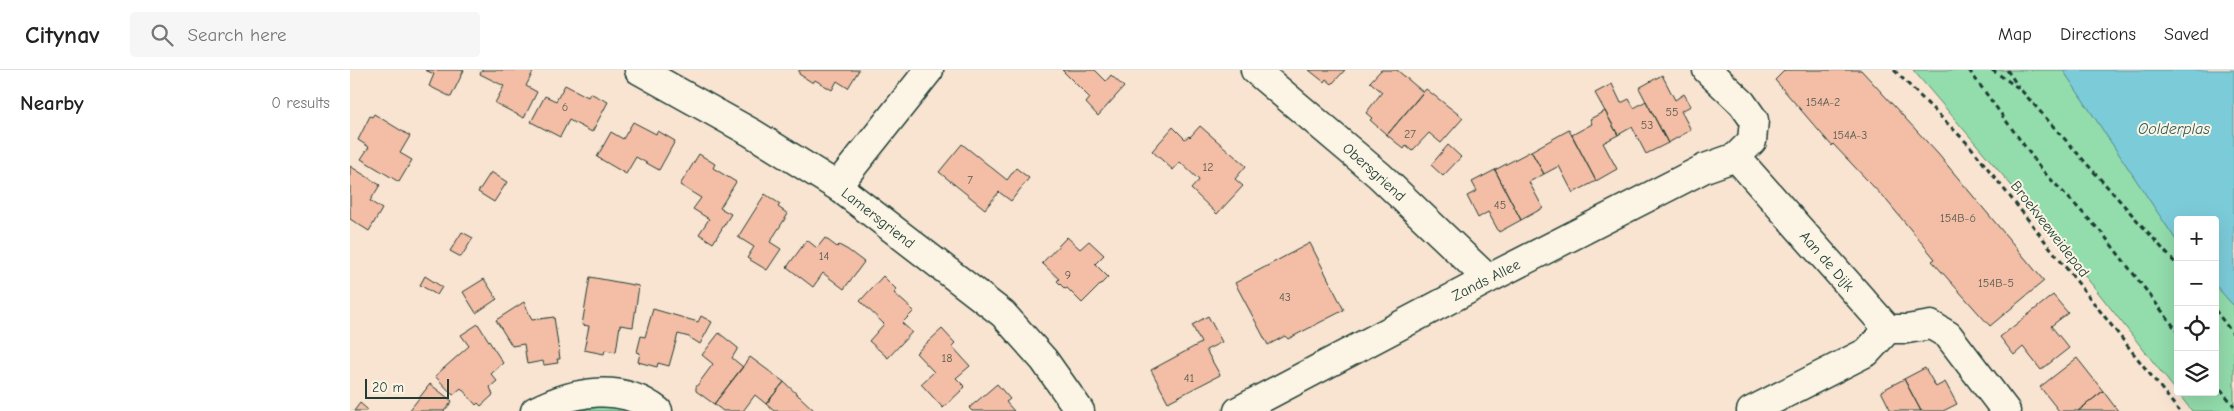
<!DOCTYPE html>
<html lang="en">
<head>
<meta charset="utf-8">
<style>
	body { margin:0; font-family:"Comic Neue",sans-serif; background:#f6f6f6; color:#222 }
	.controls { position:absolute; right:15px; bottom:15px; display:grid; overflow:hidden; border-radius:5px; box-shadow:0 5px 20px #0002 }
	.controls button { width:45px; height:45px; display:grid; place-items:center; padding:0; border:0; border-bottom:1px solid #e0e0e0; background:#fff; color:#222; font:25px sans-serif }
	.scale { position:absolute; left:15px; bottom:12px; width:84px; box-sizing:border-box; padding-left:5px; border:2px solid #1f3d34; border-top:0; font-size:14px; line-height:18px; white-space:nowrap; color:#1f3d34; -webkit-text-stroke:4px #fcf5e5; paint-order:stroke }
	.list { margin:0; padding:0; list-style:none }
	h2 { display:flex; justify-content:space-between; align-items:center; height:65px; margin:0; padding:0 20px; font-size:21px }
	h2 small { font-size:16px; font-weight:400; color:#767676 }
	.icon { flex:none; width:28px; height:28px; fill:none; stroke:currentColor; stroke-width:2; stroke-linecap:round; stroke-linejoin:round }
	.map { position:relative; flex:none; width:1884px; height:341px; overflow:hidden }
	header { display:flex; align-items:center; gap:30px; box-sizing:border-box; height:70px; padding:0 25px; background:#fff; border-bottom:1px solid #e0e0e0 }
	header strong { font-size:24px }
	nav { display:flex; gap:28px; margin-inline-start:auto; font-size:18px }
	.search { width:350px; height:45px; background:#f6f6f6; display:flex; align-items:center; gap:12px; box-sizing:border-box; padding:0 18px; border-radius:5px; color:#767676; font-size:19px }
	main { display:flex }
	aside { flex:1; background:#fff }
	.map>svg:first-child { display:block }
</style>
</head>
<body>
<header>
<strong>Citynav</strong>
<div class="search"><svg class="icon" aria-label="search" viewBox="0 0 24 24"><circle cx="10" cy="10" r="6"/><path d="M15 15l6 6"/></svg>Search here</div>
<nav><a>Map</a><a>Directions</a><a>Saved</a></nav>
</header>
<main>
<aside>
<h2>Nearby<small>0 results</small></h2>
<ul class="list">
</ul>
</aside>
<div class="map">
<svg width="1884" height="341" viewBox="0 0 1884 341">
	<rect width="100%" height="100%" fill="#f9e4d2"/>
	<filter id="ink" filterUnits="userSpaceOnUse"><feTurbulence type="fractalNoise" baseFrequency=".02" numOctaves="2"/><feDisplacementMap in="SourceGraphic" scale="10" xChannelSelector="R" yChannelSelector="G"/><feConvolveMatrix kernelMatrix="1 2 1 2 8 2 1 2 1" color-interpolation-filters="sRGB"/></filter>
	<g filter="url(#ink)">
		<!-- green -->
		<path fill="#93dcac" stroke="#598c70" d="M1563,0H1713L1828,173V322H1865V215L1884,236V341H1842L1690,149Z
			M229,334L287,341H206Z"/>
		<!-- water -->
		<path fill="#7ccbd9" stroke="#579297" d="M1713,0H1884V236L1865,215V150H1828V173Z"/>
		<!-- building -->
		<path fill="#f3bea5" stroke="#1f3d34" d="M75,0H114L101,27L79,16L84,4Z
			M132,0H184L176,16L187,22L174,48L145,33L154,16L130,4Z
			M449,0H509L498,18L487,11L482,20L465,10L463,13L449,4Z
			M712,0H745L756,11L761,5L774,17L748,46L736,33L740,28Z
			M959,0H995L982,14L976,9L974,12Z
			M1031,0H1047L1073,22L1037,65L1020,50L1022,48L1016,43L1032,22L1020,12Z
			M1435,0H1511L1588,84L1694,211L1640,256L1582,191L1585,189L1537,131L1483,74L1482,76L1425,10Z
			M1312,5L1325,30L1334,24L1341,36L1331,41L1341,60L1318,73L1289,18Z
			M1262,14L1271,33L1279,29L1284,38L1296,31L1318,73L1296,84L1282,57L1268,65L1245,23Z
			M215,15L238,27L240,23L258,32L242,62L219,50L210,67L181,52L195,26L206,31Z
			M1076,19L1113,48L1091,73L1079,63L1062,81L1056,76L1054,79L1037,65Z
			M1255,41L1268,65L1253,73L1267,99L1246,111L1222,65L1242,54L1240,49Z
			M24,44L60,66L50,83L62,90L49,112L11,89L19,77L8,70L20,46L22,47Z
			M283,52L306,64L308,61L325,71L309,100L286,87L276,104L247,87L261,62L273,69Z
			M850,56L896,96L885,109L893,116L867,144L841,119L849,110L830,92L823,100L802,81L823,57L835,69L839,66L840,67Z
			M1219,60L1246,111L1223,123L1209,96L1194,104L1181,81Z
			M612,74L657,110L666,98L679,108L661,131L649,122L635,139L589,102Z
			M1098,75L1111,87L1093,106L1081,95Z
			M1181,81L1194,104L1179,112L1193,138L1171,150L1145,100Z
			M349,84L365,94L363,98L386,112L370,138L381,144L363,173L349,164L359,149L343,139L351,128L330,115Z
			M0,96L30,115L20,131L32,139L19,161L0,149Z
			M1145,100L1171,150L1149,162L1138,142L1128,148L1117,126L1127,121L1122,112Z
			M141,102L157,112L144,132L128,122Z
			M415,124L430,134L428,137L438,144L420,172L431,179L417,200L397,188L404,177L388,167Z
			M112,162L123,168L111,187L100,181Z
			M717,167L730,179L739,171L754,185L745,194L758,207L732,233L717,218L715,219L707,211L709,209L692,193Z
			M475,168L487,177L489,175L498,180L514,192L494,219L473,203L463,217L437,197L457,170L467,178Z
			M960,173L994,240L938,269L935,266L918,275L885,213Z
			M75,206L92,217L87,225L70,215Z
			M533,206L547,220L544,223L564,241L552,253L562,262L538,288L519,271L534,254L510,231Z
			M240,207L289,216L283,257L270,255L266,282L255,280L254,284L234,280L239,256L232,255Z
			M134,209L147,229L126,243L113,222Z
			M1703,225L1718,243L1701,256L1719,278L1691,300L1673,277L1664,285L1650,267Z
			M174,232L182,250L204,247L210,289H207L208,293L194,295L193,291L177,294L174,274L162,276L146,250Z
			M303,239L348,252L351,246L362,252L350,274L339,267L328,264L319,296L308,293L307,297L288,292L290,283L287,282L291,266L295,267Z
			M858,246L872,272L856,280L870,305L818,332L801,300L851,273L842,255Z
			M128,254L153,293L141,304L147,311L140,317L143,325L131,336L128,333L126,335L111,318L103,325L85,306L119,276L111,265Z
			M592,259L605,273L602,276L620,296L606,308L615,317L593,338L571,314L584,302L566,283Z
			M369,263L388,278L382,288L393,297L364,334L346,321V317L363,294L352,285Z
			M400,287L434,312L416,334L405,325L393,341H373L364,334Z
			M1727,288L1753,321L1728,341H1709L1690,317Z
			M1575,298L1586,317L1595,312L1607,334L1593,341H1571L1554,309Z
			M1554,309L1571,341H1541L1531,321Z
			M434,312L465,341H424L416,334Z
			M80,314L102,331L101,333L94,341H59Z
			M647,314L660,329L656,332L664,341H622L619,338Z
			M1753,321L1768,341H1728Z
			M10,333L17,339L16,341H4Z"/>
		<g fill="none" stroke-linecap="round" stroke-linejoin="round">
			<defs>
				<path id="street" d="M289,0L402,63L487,116L653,244L694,290L730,341
					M905,0L1029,105L1138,209
					M1357,0L1392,33L1404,50L1402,71L1386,87L1538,259H1557L1581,255L1598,265L1656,341
					M487,116L579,0
					M185,341C224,321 271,312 308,341
					M888,341L1138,209L1355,98L1386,87
					M1401,341L1517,282L1538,259"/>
			</defs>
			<!-- street casing -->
			<use href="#street" stroke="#1f3d34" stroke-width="31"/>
			<!-- path -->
			<path stroke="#1f3d34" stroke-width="3" stroke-dasharray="5 4" stroke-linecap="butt" d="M1544,0L1620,76L1829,341
				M1619,0L1692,100L1753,164L1828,262
				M1642,0L1670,19L1828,196
				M1657,0L1668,16
				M1865,240L1884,265
				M1865,312L1884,336"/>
			<!-- street -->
			<use href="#street" stroke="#fcf5e5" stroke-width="28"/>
		</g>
	</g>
	<g text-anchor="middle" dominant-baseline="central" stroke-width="4" stroke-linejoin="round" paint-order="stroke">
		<!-- number labels -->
		<g font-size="12" fill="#545d50">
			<text x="1473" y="32">154A-2</text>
			<text x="215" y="37">6</text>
			<text x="1322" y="42">55</text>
			<text x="1297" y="55">53</text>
			<text x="1060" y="64">27</text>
			<text x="1500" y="65">154A-3</text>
			<text x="858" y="97">12</text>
			<text x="620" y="110">7</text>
			<text x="1150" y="135">45</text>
			<text x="1608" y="148">154B-6</text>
			<text x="474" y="186">14</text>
			<text x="718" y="205">9</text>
			<text x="1646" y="213">154B-5</text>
			<text x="935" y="227">43</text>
			<text x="597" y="288">18</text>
			<text x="839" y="308">41</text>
		</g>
		<!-- street labels -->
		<g font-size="15" fill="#1f3d34" stroke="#fcf5e5">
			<text transform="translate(1024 102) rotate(42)">Obersgriend</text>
			<text transform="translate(528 148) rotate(38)">Lamersgriend</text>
			<text transform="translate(1700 159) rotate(52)">Broekveeweidepad</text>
			<text transform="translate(1477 191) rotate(49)">Aan de Dijk</text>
			<text transform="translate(1136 210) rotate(-27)">Zands Allee</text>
		</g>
		<!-- water labels -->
		<g font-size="16" font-style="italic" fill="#325955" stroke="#fcf5e5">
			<text x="1824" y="59">Oolderplas</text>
		</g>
	</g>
</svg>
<div class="controls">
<button>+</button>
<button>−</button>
<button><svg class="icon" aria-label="locate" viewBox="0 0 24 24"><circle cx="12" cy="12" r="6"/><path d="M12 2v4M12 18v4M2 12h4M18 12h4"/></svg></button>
<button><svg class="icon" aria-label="layers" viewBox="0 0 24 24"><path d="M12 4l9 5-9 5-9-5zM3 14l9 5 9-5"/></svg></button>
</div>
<div class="scale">20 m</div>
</div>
</main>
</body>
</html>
